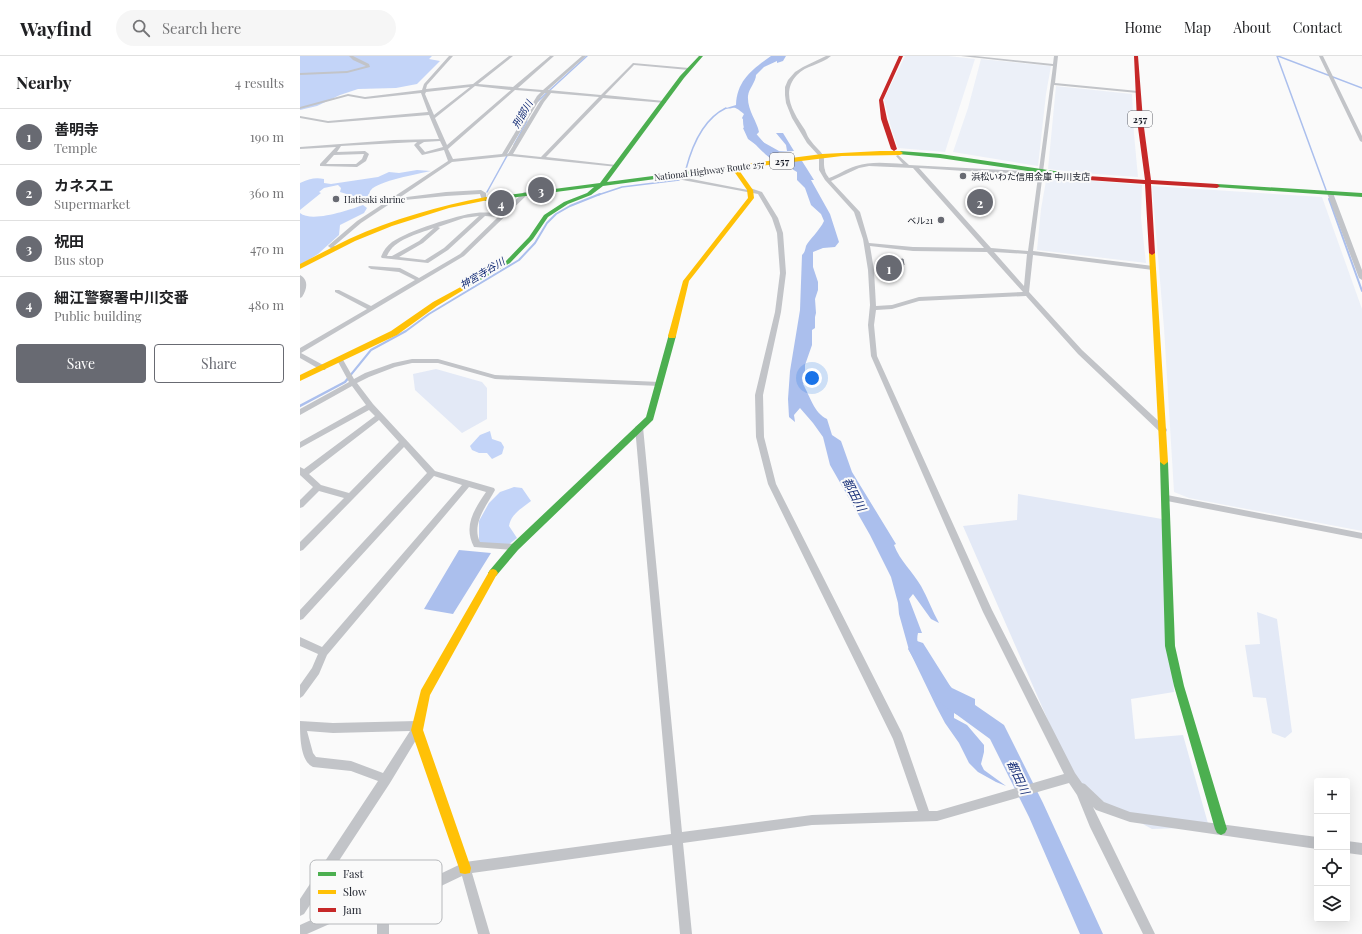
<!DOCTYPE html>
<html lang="en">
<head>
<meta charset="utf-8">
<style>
	body { margin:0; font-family:"Playfair Display","Noto Sans JP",serif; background:#f6f6f6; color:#202124 }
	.controls { position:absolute; right:12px; bottom:12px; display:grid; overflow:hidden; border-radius:4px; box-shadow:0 4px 16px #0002 }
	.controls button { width:36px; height:36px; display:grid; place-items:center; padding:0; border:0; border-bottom:1px solid #e0e0e0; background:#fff; color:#202124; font:20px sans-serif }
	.you { position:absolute; left:512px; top:322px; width:14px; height:14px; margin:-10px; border:3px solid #fff; border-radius:50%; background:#1a73e8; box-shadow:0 0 0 6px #1a73e833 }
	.badge { display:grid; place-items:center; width:26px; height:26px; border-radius:50%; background:#686a72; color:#fff; font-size:13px; font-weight:700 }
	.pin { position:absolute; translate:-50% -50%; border:2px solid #fff; box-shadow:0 1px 4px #0006 }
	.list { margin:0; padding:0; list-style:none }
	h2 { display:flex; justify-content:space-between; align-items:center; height:52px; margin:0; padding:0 16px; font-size:17px }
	h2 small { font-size:13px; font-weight:400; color:#757577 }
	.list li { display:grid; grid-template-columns:26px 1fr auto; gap:12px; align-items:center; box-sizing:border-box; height:56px; padding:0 16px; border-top:1px solid #e0e0e0 }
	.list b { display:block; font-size:15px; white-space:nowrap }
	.list p { margin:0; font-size:13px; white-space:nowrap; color:#757577 }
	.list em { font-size:13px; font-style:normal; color:#757577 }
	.actions { display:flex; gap:8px; padding:12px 16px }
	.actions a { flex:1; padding:9px 0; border:1px solid #686a72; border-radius:4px; text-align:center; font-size:14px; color:#686a72 }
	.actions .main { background:#686a72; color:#fff }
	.icon { flex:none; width:22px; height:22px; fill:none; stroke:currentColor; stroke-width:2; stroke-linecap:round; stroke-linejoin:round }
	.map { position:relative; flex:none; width:1062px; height:878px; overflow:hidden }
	header { display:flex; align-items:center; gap:24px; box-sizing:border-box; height:56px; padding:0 20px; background:#fff; border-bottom:1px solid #e0e0e0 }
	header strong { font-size:19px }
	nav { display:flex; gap:22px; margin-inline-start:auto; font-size:14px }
	.search { width:280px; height:36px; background:#f6f6f6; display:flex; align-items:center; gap:10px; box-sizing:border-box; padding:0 14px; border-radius:22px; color:#757577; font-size:15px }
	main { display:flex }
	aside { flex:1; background:#fff }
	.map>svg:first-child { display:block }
</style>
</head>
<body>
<header>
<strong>Wayfind</strong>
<div class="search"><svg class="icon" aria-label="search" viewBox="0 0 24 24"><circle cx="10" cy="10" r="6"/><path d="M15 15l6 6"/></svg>Search here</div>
<nav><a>Home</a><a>Map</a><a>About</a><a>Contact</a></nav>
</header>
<main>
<aside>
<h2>Nearby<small>4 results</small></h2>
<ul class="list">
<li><span class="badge">1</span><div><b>善明寺</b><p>Temple</p></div><em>190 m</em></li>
<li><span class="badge">2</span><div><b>カネスエ</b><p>Supermarket</p></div><em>360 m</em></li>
<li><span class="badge">3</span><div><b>祝田</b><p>Bus stop</p></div><em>470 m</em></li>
<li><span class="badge">4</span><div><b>細江警察署中川交番</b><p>Public building</p></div><em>480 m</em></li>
</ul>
<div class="actions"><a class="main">Save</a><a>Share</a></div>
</aside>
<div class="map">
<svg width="1062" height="878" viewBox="0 0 1062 878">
	<rect width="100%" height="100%" fill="#fafafa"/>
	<!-- built -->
	<path fill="#ecf0f8" d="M605,0H648L675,3L645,96L598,92L590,68L584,43Z
		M681,3L751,10L746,38L738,110L653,96L668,52Z
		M756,30L832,38L834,78L838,121L782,117L748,113Z
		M747,119L794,125L842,129L841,162L846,207L737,194L741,153Z
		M852,130L1022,141L1062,253V475L889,442L874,436L864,272Z"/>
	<!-- green -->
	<path fill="#e3e9f6" d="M136,313L182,326L187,332V363L162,377L115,334L113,318Z
		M718,438L862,463L874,636L831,643L835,683L883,679L909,771L852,773L808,749L775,726L663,470L717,464Z
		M957,556L977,563L992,676L985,682L972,677L966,642L953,641L945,589L960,588Z"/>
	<!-- forest -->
	<path fill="#c3d4f8" d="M0,0H132L129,3L140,5L117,28L96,32L58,33L40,39L17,50L0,54Z
		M117,114L131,115C118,118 78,125 71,134C70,134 69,139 68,140L63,143L40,136L41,132L38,129L24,132L19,136L21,137L0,154V127C9,123 15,121 24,123V127L31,128L78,121L89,116L99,117Z
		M63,149L67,152L64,157L40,169L39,179L18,198L0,209V157C12,167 49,154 63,149Z
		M190,375L192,383L201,386L204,391L202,398L192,403L187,397H179L172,394L170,390L180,379Z
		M214,431L222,432L231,445C222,452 211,458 209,470L217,482L208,489L179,488V465L189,447L200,436Z"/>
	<!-- water -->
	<path fill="#abbfed" d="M471,0H486L483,5L477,7V5L464,11L456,19C456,26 449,32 448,40C447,54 457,65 459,76L454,81L479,95H487L486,89L476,77H483L494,95L478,96L486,103L502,105L514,124H511L530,158L539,186L535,191L523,192L513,196V211L518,226V234L515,243L516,257L515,261V272L512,274V289L505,309V325L503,328C510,340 514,357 527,363L532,379L541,385L552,416L596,488L594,489C600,505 613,516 621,530C628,542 632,555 639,567L631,563L613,538L609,543L622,577H618C614,592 627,610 633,623L636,617L652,632L675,643V649H673L655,641L660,656L664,662L654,657V662L667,669L684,689V696L681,708L684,714L706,730L696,726L678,716L669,707L659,687L645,667L636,650L609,594L599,558L598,547L591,521L570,479L530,409L523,381L513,367L500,352L494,359L495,366L489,361L488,343L490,315L500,254L502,199C505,196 505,194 506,190C509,184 520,174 524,165L521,158L511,149L505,132L497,124V116L475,103L448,83L443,72L445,71V66L442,62L444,58C432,48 436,53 423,53L436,49C437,24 453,13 471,0Z
		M159,494L191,497L153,558L124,553Z"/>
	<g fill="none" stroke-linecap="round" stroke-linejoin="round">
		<!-- stream-far2 -->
		<path stroke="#abbfed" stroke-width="1.5" d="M977,0L1026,134
			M978,0L1062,32
			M238,45L287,0
			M214,89L227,65
			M386,113C392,90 403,63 426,52
			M187,136L208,98
			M298,139L322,131L379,124"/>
		<!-- stream-far1 -->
		<path stroke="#abbfed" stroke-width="2" d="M1029,143L1062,235
			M49,321L71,294L106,275L129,258L219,204L235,187L247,167L256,158L270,150L300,138"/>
		<!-- stream -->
		<path stroke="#abbfed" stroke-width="2.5" d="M0,350L45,326L50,320"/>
		<!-- river -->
		<path fill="#abbfed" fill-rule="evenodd" d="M447,59L451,62L452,73L473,97L495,108L497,110L495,112C479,116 452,87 445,74C443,71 443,66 443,62Z
			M617,585L623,587L652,633L704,669L743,747L803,878H780L729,761L690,683L638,645L608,593L611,587Z"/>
		<!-- street -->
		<path fill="#c2c4c8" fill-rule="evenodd" d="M49,0H53L69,8L70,11L47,17L0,19V17L47,15L66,10L53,4Z
			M149,0H153L127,29L126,33L173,28L209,0H213L178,28L213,31L250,0H254L218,32L243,34L282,0H286L248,34L301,39L333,7L389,12L391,13L389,14L334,9L305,39L364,45H366V47L303,42L246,101L316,109L318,110V111L210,100L152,106L99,142L146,136L181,134L186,137V144H182L180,138L146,140L94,145L61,167L34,190L37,192L36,193H32L28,190L29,189L57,165L148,105L144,94L122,99L114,89L117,86L41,90L37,96L65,95L69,98L66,105L57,111L20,110V108L36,91L0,93V91L94,84L139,83L129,59L28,67L0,62V60L28,65L128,56L121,37L65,43L48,40L0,53V51L48,38L65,41L122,34L124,28ZM175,30L211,34L147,89L135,62ZM170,31L134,59L125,38L126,36ZM215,34L241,36L237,40L202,98L153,103L148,93ZM245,37H247L240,45L208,98H207L241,41ZM251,37L299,41L241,101L213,98L244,46ZM140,85L143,91L125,96L119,89L124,86ZM64,98L62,103L56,108H26L34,99Z
			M526,0H531C521,9 506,9 497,19C480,37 494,58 505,74C507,78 508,82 511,85C514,90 520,94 523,99C525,103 523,109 525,114C525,117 528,120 529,122C538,119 546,113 556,110C571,105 588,107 603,108L596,100L598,99L609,109L725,115L734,113V115L726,119L619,112L691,192L728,195L753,10L661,0H675L753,8L754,0H758L755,27L838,35L840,36L838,37L754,29L733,195L853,210L856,212L853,214L733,199L729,236L782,294L866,372L867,374L866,376H860L778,298L726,240L619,245L592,253L576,254L574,269L577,300L692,554L775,717L782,727L785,728L804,746L830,756L1017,781V793L830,766L796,754L793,751L855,878H843L790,771L777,739L769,727L637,765L512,769L383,787L392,878H380L372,789L172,817L190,878H178L162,820L116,842L89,848V878H77V852L43,862L7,878H0V869L42,850L115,830L165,806L371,778L335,371L339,368L343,371L382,776L512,759L618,755L593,683L468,428L456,381L455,339L475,256L480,217L477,177L472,162L458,138L377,123L371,118L374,116L381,121L448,134L450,132L462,136L478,162L483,177L486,217L481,256L463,339L464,381L476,428L602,677L629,755H637L764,718L683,556L571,300L568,269L570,249L568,214L563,183L554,156L525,124L519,114V100L507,87L492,62L486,47L485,39V31L488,24L495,16L503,11ZM569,110L613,112L684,192L613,191L569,187L560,156L531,125L559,112ZM570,190L613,195L687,196L723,236L619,241L592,249L576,250L574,214ZM694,196L727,198L724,230Z
			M1019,0H1023L1062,80V86L1060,85Z
			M1030,135L1033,137L1062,214V224L1059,222L1027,137Z
			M224,136L229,137L164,200L1,297L25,310L26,312L25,314H21L0,302V292L67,253L35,236V234H39L71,250L115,224L99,216L71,213L68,211L69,210L100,212L119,222L160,198L198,161L185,160L148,194L128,207L82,202L81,201C83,195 87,190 92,186C108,175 157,159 176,157C185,156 193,157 201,158ZM179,160L144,192L125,204L99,201L123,187L139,173L140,172L138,171L164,162ZM134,172L119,185L92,200H87C94,183 118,178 134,172Z
			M0,219C9,224 7,233 2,241L0,242Z
			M38,302H42L54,323L65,317L93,307L112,303H138L195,319L360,326L363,328L360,330L195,323L138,307H112L95,311L69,321L57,327L73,348L135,415L194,432L195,434C187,449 171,468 180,486L215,488L218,489L219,491L218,493L215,494L174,491C163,470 174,454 186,436L169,431L27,599L19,618L3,640L0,642V629L12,612L18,598L0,590V581L22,591L162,429L134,420L3,563L0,564V554L127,417L104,391L3,494L0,495V486L44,442L19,435L3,451L0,452V444L13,431L0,419V411L4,413L75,360L69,354L0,392V386L66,349L52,330L0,359V353L49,326L37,304ZM79,364L99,386L49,437L21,429L9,418Z
			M867,439L1062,477V483L867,445L864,444L863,442L864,440Z
			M0,665L33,667L117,665L121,666L122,674L90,727L4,858L0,860V843L78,725L51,715L13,711C0,705 0,679 0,665ZM7,675L33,677L110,675L83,717L51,705L16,701L13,697Z
			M1047,785L1062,787V799L1047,797Z"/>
		<!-- fast -->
		<path fill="#4caf50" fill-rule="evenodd" d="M399,0H403L384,22L307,126L444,108L446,109V111L303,130L291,139L268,148L248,161L233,183L210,207L170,230H166V228L206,205L229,181L244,159L264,146L287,137L294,131L186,145L184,144V142L300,127L380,20Z
			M600,95L640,98L788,120L791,122L788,124L640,102L598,98V96Z
			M917,128L1062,137V141L915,131L914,130Z
			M369,278H375L376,280L353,364L218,494L196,520L193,521L190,520L188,517L190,514L212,488L346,361Z
			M864,403L868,406L875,590L884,630L927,773L925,777L921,779L917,777L915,773L874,630L865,590L860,406Z"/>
		<!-- slow -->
		<path fill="#ffc107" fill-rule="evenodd" d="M580,95H600L603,97L600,99L542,100L444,112L441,110L444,108L522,98Z
			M432,110H436L453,134L454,142L389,225L376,280L375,282H369L368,280L383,225L448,142L447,134L431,111Z
			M186,141L188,142V144L149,152L92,170L55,185L0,213V208C16,200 32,191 49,183C93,163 139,150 186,141Z
			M852,195L855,197L868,406L864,409L860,406L849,197Z
			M168,227L170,228V230L137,250L97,279L0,325V319L91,275L133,246Z
			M193,513L196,514L198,517L196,520L130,639L123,674L171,812L170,817L165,818L160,817L159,812L111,674L121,634L190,514Z"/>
		<!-- jam -->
		<path fill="#c62828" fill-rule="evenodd" d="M599,0H603L583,44L587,63L597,93L594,95L591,93L581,63L579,44Z
			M834,0H838L843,64L851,124L917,128L920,130L917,132L851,128L855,197L852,199L849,197L845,128L788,124L785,122L788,120L845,124L837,64Z"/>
	</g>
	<!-- wall -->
	<path fill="#9296a1" d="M582,206L604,209V213L585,216L582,210Z"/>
	<!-- shaded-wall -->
	<path fill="#777a83" d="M604,209V213L585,216L586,212Z"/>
	<!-- building -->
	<path fill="#aaafbb" stroke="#777a83" d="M603,203L604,209L586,212L582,206Z"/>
	<!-- markers -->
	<g fill="#686a72" stroke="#fafafa" stroke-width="1.5">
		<circle cx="663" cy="120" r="4"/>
		<circle cx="36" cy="143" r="4"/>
		<circle cx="641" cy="164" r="4"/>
	</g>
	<g text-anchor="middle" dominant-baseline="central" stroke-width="4" stroke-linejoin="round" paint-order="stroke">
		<!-- far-street labels -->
		<g font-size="9" fill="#191d28" stroke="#fafafa">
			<text transform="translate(409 114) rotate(-7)">National Highway Route 257</text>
		</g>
		<!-- far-poi labels -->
		<g font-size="9" fill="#191d28" stroke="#fafafa" text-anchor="start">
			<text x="671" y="120">浜松いわた信用金庫 中川支店</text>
			<text x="44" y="143">Hatisaki shrine</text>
			<text x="633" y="164" text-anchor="end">ベル21</text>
		</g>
		<!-- far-water labels -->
		<g font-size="10" font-style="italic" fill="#132b75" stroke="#fafafa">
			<text transform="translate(222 58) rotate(-60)">刑部川</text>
			<text transform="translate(182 217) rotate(-31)">神宮寺谷川</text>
		</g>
		<!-- shield labels -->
		<g fill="#fafafa" stroke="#5c5f67" stroke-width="1">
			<rect x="828" y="55" width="24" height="16" rx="3"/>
			<rect x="470" y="97" width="24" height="16" rx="3"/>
		</g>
		<g font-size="10" font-weight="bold" fill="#191d28">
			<text x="840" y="63">257</text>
			<text x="482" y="105">257</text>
		</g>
		<!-- water labels -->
		<g font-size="12" font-style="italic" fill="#132b75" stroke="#fafafa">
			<text transform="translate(555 438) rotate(63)">都田川</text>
			<text transform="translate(719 721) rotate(65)">都田川</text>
		</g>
	</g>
	<!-- legend -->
	<rect x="10" y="804" width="132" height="64" rx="6" fill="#fafafa" stroke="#b6b8bb" stroke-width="1"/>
	<rect x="18" y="816" width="18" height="4" fill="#4caf50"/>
	<rect x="18" y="834" width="18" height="4" fill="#ffc107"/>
	<rect x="18" y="852" width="18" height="4" fill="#c62828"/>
	<g font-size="11" fill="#191d28">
		<text x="43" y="822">Fast</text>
		<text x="43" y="840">Slow</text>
		<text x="43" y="858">Jam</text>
	</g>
</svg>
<div class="controls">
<button>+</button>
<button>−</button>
<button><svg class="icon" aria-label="locate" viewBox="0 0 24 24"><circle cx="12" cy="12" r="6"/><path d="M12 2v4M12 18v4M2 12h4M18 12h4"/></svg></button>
<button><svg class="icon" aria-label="layers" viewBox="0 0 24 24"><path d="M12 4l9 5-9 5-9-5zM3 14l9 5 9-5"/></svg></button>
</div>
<div class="you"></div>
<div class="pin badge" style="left:589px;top:212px">1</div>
<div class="pin badge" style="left:680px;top:146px">2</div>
<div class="pin badge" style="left:241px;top:134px">3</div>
<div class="pin badge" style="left:201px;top:147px">4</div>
</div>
</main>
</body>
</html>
